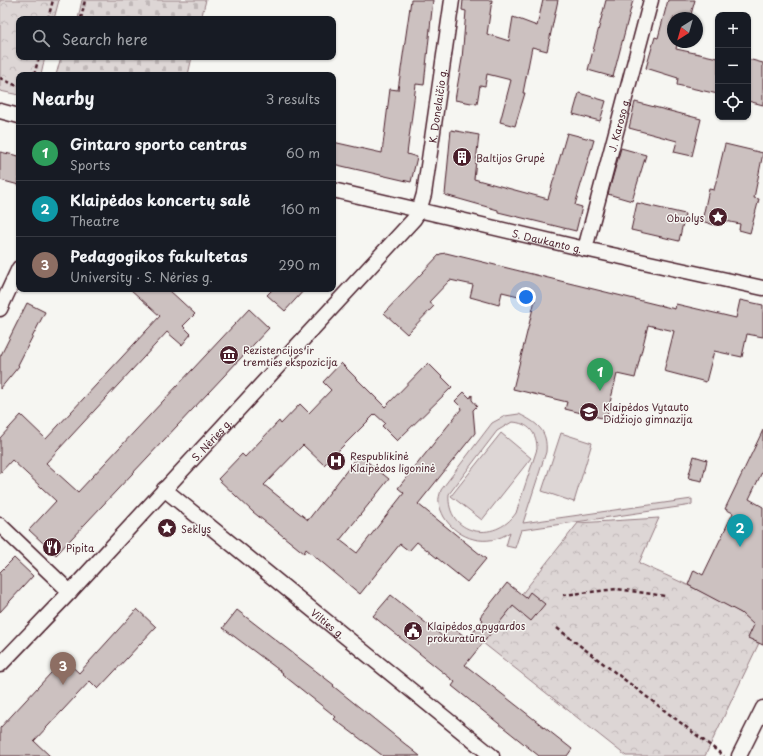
<!DOCTYPE html>
<html lang="en">
<head>
<meta charset="utf-8">
<style>
	body { margin:0; font-family:"Playpen Sans",sans-serif; background:#20242c; color:#f1f3f6 }
	.controls { position:absolute; right:12px; top:12px; display:grid; overflow:hidden; border-radius:8px; box-shadow:0 1px 3px #0004 }
	.controls button { width:36px; height:36px; display:grid; place-items:center; padding:0; border:0; border-bottom:1px solid #363941; background:#171b24; color:#f1f3f6; font:20px sans-serif }
	.compass { position:absolute; left:667px; top:12px; width:36px; height:36px; border-radius:50%; background:#171b24; box-shadow:0 1px 3px #0004; rotate:217deg }
	.you { position:absolute; left:526px; top:297px; width:14px; height:14px; margin:-10px; border:3px solid #fff; border-radius:50%; background:#1a73e8; box-shadow:0 0 0 6px #1a73e833 }
	.badge { display:grid; place-items:center; width:26px; height:26px; border-radius:50%; background:#a6949b; color:#fff; font-size:13px; font-weight:700 }
	.pin { position:absolute; translate:-50% -33px; filter:drop-shadow(0 1px 2px #0008) }
	.pin::after { content:''; position:absolute; top:21px; width:14px; height:12px; background:inherit; clip-path:polygon(0 0,100% 0,50% 100%) }
	.list { margin:0; padding:0; list-style:none }
	h2 { display:flex; justify-content:space-between; align-items:center; height:52px; margin:0; padding:0 16px; font-size:17px }
	h2 small { font-size:13px; font-weight:400; color:#9ea1a6 }
	.list li { display:grid; grid-template-columns:26px 1fr auto; gap:12px; align-items:center; box-sizing:border-box; height:56px; padding:0 16px; border-top:1px solid #363941 }
	.list b { display:block; font-size:15px; white-space:nowrap }
	.list p { margin:0; font-size:13px; white-space:nowrap; color:#9ea1a6 }
	.list em { font-size:13px; font-style:normal; color:#9ea1a6 }
	.icon { flex:none; width:22px; height:22px; fill:none; stroke:currentColor; stroke-width:2; stroke-linecap:round; stroke-linejoin:round }
	.map { position:relative; flex:none; width:763px; height:756px; overflow:hidden }
	.search { position:absolute; background:#171b24; box-shadow:0 1px 3px #0004; left:16px; top:16px; width:320px; height:44px; display:flex; align-items:center; gap:10px; box-sizing:border-box; padding:0 14px; border-radius:8px; color:#9ea1a6; font-size:15px }
	.panel { position:absolute; background:#171b24; box-shadow:0 1px 3px #0004; left:16px; top:72px; width:320px; height:220px; border-radius:8px }
	.map>svg:first-child { display:block }
</style>
</head>
<body>
<div class="map">
<svg width="763" height="756" viewBox="0 0 763 756">
	<defs>
		<pattern id="cemetery-stones" width="16" height="16" patternUnits="userSpaceOnUse"><rect width="16" height="16" fill="#ddd6d5"/><path d="M2 7V4a2 2 0 0 1 4 0v3zM10 15v-3a2 2 0 0 1 4 0v3z" fill="#bfb7b7"/></pattern>
		<pattern id="park-crowns" width="20" height="18" patternUnits="userSpaceOnUse"><rect width="20" height="18" fill="#ddd6d5"/><path d="M2 6a3 3 0 1 1 6 0M12 15a3 3 0 1 1 6 0" fill="none" stroke="#bfb7b7"/></pattern>
	</defs>
	<rect width="100%" height="100%" fill="#f6f6f2"/>
	<filter id="ink" filterUnits="userSpaceOnUse"><feTurbulence type="fractalNoise" baseFrequency=".025" numOctaves="2"/><feDisplacementMap in="SourceGraphic" scale="8" xChannelSelector="R" yChannelSelector="G"/><feConvolveMatrix kernelMatrix="1 2 1 2 8 2 1 2 1" color-interpolation-filters="sRGB"/></filter>
	<g filter="url(#ink)">
		<!-- cemetery -->
		<path fill="url(#cemetery-stones)" stroke="#947a80" d="M82,0H206L201,19H78Z
			M61,57H192L188,75H56Z"/>
		<!-- park -->
		<path fill="url(#park-crowns)" stroke="#947a80" d="M0,0H59L54,19H19V57H45L41,75H19V95L0,91Z
			M659,518L639,563C660,573 746,609 755,625C757,630 758,638 759,643L705,756H626L483,643L578,523Z"/>
		<!-- pitch -->
		<path fill="#ddd6d5" stroke="#947a80" fill-rule="evenodd" d="M519,414C537,423 548,430 546,452L523,523L692,499V505L521,530L515,548L506,546L510,532C488,548 458,540 444,517C442,513 439,507 439,502C438,499 440,494 441,490L492,423L505,416ZM512,422C529,423 537,433 537,449L516,513C495,544 446,535 449,494L497,431Z
			M501,433L531,458L482,520L451,496Z
			M561,433L592,443L574,502L542,491Z"/>
		<!-- building -->
		<path fill="#ccc1c0" stroke="#4a1f2b" d="M411,0H433L424,85L416,84L407,154L417,157L411,182L333,164V142L382,153L390,89L398,90Z
			M463,0H492L487,34L509,41L513,17L537,26L543,0H558L547,51L532,47L523,93H525L515,126L500,122L511,80L487,74L485,86L480,85L477,104L455,100L462,59L466,11L462,10Z
			M606,0H633L613,77L588,70Z
			M668,0H695L690,18H673V43L677,44L676,49L718,58V94L677,85L678,78L646,68L655,37L658,38Z
			M748,59L763,63V105L748,101Z
			M579,93L606,101L600,121L573,114Z
			M635,102L701,119L692,156L674,152L677,141L629,128Z
			M451,130L479,135L474,179L548,199L567,133L594,140L575,205L582,207L576,231L498,212V210L445,195Z
			M725,144L763,153L754,198L759,199L750,233L739,230L740,224L716,219L714,225L702,221L709,189L714,190Z
			M621,148L646,155L632,201L608,194Z
			M0,152L19,156V185L0,180Z
			M637,203L685,214L679,241L631,230Z
			M446,253L675,309L676,304L736,318L740,300L763,305V337L747,334L742,357L714,351L706,382L664,371L674,331L648,325L635,378L617,374L606,419L565,409L567,402L513,389L535,300L502,292L499,305L470,297L473,285L450,280L429,302L434,306L407,334L384,313L440,254Z
			M130,289H168L195,314L183,326L191,334L182,345L167,332L46,463L78,492L249,309L269,328L56,555L29,530L56,501L12,460L0,473V438L21,415L46,439L160,316Z
			M273,289H305L285,311L267,295Z
			M27,303L45,312L18,365L19,366L0,389V357Z
			M341,363L385,407L428,363L452,387L397,441L382,426L385,423L375,414L324,465L303,445L264,485L308,520L359,455L389,479L340,540L357,553L404,493L398,488L462,408L455,401L464,392L470,398L472,395V400L477,406L473,410L475,433L418,504L486,559L467,582L417,542L409,551L400,544L360,594L306,549L304,553L253,512L218,479L242,454L245,457L279,421L281,424L300,404L309,413L331,390L323,382Z
			M763,430V470L749,499L763,507V645L748,638L754,625L741,613L688,585L694,570L703,575L733,513L725,509Z
			M694,456L707,460L702,481L688,478Z
			M14,558L33,576L0,612V572Z
			M507,583L526,598L530,592L545,604L531,621L513,606L465,665L572,749L567,756H539L452,686L455,682L373,616L391,595L442,636L451,626L468,639L483,620L480,617Z
			M137,609L156,627L98,689L90,681L34,741L50,756H0V728L64,659L79,673Z
			M237,610L334,685L333,686L420,756H383L334,719L336,717L282,674L283,673L223,628Z"/>
		<g fill="none" stroke-linecap="round" stroke-linejoin="round">
			<defs>
				<g id="minor">
					<path d="M0,111L19,116"/>
					<path id="s1" d="M333,190L585,249L763,288"/>
					<path id="s2" d="M585,249L651,0"/>
					<path d="M0,309L19,268"/>
					<path id="s3" d="M164,489L492,756"/>
					<path d="M0,525L70,592"/>
					<path id="s4" d="M0,665L70,592L414,219L419,211L424,194L452,0"/>
					<path d="M739,756L763,708"/>
				</g>
			</defs>
			<!-- minor casing -->
			<use href="#minor" stroke="#4a1f2b" stroke-width="17"/>
			<!-- path -->
			<path stroke="#4a1f2b" stroke-width="2.5" stroke-dasharray="4 3" stroke-linecap="butt" d="M48,19L53,0
				M81,19L85,0
				M34,75L39,57
				M0,78L19,87
				M563,595L617,589L665,596
				M557,628L724,756"/>
			<!-- minor -->
			<use href="#minor" stroke="#f6f6f2" stroke-width="14"/>
		</g>
	</g>
	<!-- icons -->
	<defs>
		<symbol id="building-disc" viewBox="-11 -11 22 22"><circle r="9.5" fill="#4a1f2b" stroke="#f6f6f2"/><path d="M-4-6H4V6H1V3H-1V6H-4ZM-2.5-4.3h1.7v1.8h-1.7ZM.8-4.3h1.7v1.8H.8ZM-2.5-1h1.7V.8h-1.7ZM.8-1h1.7V.8H.8Z" fill="#fff"/></symbol>
		<symbol id="sight-disc" viewBox="-11 -11 22 22"><circle r="9.5" fill="#4a1f2b" stroke="#f6f6f2"/><path d="M0-6L1.8-2.2L6-1.7L2.9 1.2L3.7 5.4L0 3.3L-3.7 5.4L-2.9 1.2L-6-1.7L-1.8-2.2Z" fill="#fff"/></symbol>
		<symbol id="museum-disc" viewBox="-11 -11 22 22"><circle r="9.5" fill="#4a1f2b" stroke="#f6f6f2"/><path d="M0-6L6-3V-2H-6V-3ZM-5-1h2V3h-2ZM-1-1h2V3h-2ZM3-1h2V3H3ZM-6 4H6V6H-6Z" fill="#fff"/></symbol>
		<symbol id="school-disc" viewBox="-11 -11 22 22"><circle r="9.5" fill="#4a1f2b" stroke="#f6f6f2"/><path d="M0-5L7-2L0 1L-7-2ZM-4 1L0 2.5L4 1V4Q0 6-4 4Z" fill="#fff"/></symbol>
		<symbol id="hospital-disc" viewBox="-11 -11 22 22"><circle r="9.5" fill="#4a1f2b" stroke="#f6f6f2"/><path d="M-5-5h3v3.5h4V-5h3V5h-3V1.5h-4V5h-3Z" fill="#fff"/></symbol>
		<symbol id="restaurant-disc" viewBox="-11 -11 22 22"><circle r="9.5" fill="#4a1f2b" stroke="#f6f6f2"/><path d="M-5-6h1v4h1v-4h1v4h1v-4h1v5L-1.5 .5V6h-2V.5L-5-1ZM5-6V6H3V1.5H1.5Q1.5-4 5-6Z" fill="#fff"/></symbol>
		<symbol id="civic-disc" viewBox="-11 -11 22 22"><circle r="9.5" fill="#4a1f2b" stroke="#f6f6f2"/><path d="M-.6-6.5H3V-4.5H.6V-3L4-1V1h2V6H-6V1h2V-1L-.6-3ZM-1.2 2.5V6h2.4V2.5Z" fill="#fff"/></symbol>
	</defs>
	<g fill-rule="evenodd">
		<use href="#building-disc" x="451" y="146" width="22" height="22"/>
		<use href="#sight-disc" x="707" y="206" width="22" height="22"/>
		<use href="#museum-disc" x="218" y="344" width="22" height="22"/>
		<use href="#school-disc" x="578" y="401" width="22" height="22"/>
		<use href="#hospital-disc" x="325" y="450" width="22" height="22"/>
		<use href="#sight-disc" x="156" y="517" width="22" height="22"/>
		<use href="#restaurant-disc" x="41" y="536" width="22" height="22"/>
		<use href="#civic-disc" x="402" y="620" width="22" height="22"/>
	</g>
	<g text-anchor="middle" dominant-baseline="central" stroke-width="3" stroke-linejoin="round" paint-order="stroke">
		<!-- street labels -->
		<g font-size="10" fill="#4a1f2b" stroke="#f6f6f2">
			<text stroke="none"><textPath href="#s4" startOffset="725">K. Donelaičio g.</textPath></text>
			<text stroke="none"><textPath href="#s2" startOffset="129">J. Karoso g.</textPath></text>
			<text stroke="none"><textPath href="#s1" startOffset="220">S. Daukanto g.</textPath></text>
			<text stroke="none"><textPath href="#s4" startOffset="309">S. Nėries g.</textPath></text>
			<text stroke="none"><textPath href="#s3" startOffset="212">Vilties g.</textPath></text>
		</g>
		<!-- poi labels -->
		<g font-size="10" fill="#4a1f2b" stroke="#f6f6f2" text-anchor="start">
			<text x="476" y="157">Baltijos Grupė</text>
			<text x="704" y="217" text-anchor="end">Obuolys</text>
			<text x="243" y="349">Rezistencijos ir<tspan x="243" dy="12">tremties ekspozicija</tspan></text>
			<text x="603" y="406">Klaipėdos Vytauto<tspan x="603" dy="12">Didžiojo gimnazija</tspan></text>
			<text x="350" y="455">Respublikinė<tspan x="350" dy="12">Klaipėdos ligoninė</tspan></text>
			<text x="181" y="528">Seklys</text>
			<text x="66" y="547">Pipita</text>
			<text x="427" y="625">Klaipėdos apygardos<tspan x="427" dy="12">prokuratūra</tspan></text>
		</g>
	</g>
</svg>
<div class="controls">
<button>+</button>
<button>−</button>
<button><svg class="icon" aria-label="locate" viewBox="0 0 24 24"><circle cx="12" cy="12" r="6"/><path d="M12 2v4M12 18v4M2 12h4M18 12h4"/></svg></button>
</div>
<svg class="compass" viewBox="-18 -18 36 36"><path d="M0-13l5 13h-10z" fill="#e53935"/><path d="M0 13l5-13h-10z" fill="#9ea1a6"/></svg>
<div class="you"></div>
<div class="pin badge" style="left:600px;top:391px;background:#2e9e5b">1</div>
<div class="pin badge" style="left:740px;top:547px;background:#0f9aa8">2</div>
<div class="pin badge" style="left:63px;top:685px;background:#8d6e63">3</div>
<div class="search"><svg class="icon" aria-label="search" viewBox="0 0 24 24"><circle cx="10" cy="10" r="6"/><path d="M15 15l6 6"/></svg>Search here</div>
<section class="panel">
<h2>Nearby<small>3 results</small></h2>
<ul class="list">
<li><span class="badge" style="background:#2e9e5b">1</span><div><b>Gintaro sporto centras</b><p>Sports</p></div><em>60 m</em></li>
<li><span class="badge" style="background:#0f9aa8">2</span><div><b>Klaipėdos koncertų salė</b><p>Theatre</p></div><em>160 m</em></li>
<li><span class="badge" style="background:#8d6e63">3</span><div><b>Pedagogikos fakultetas</b><p>University · S. Nėries g.</p></div><em>290 m</em></li>
</ul>
</section>
</div>
</body>
</html>
